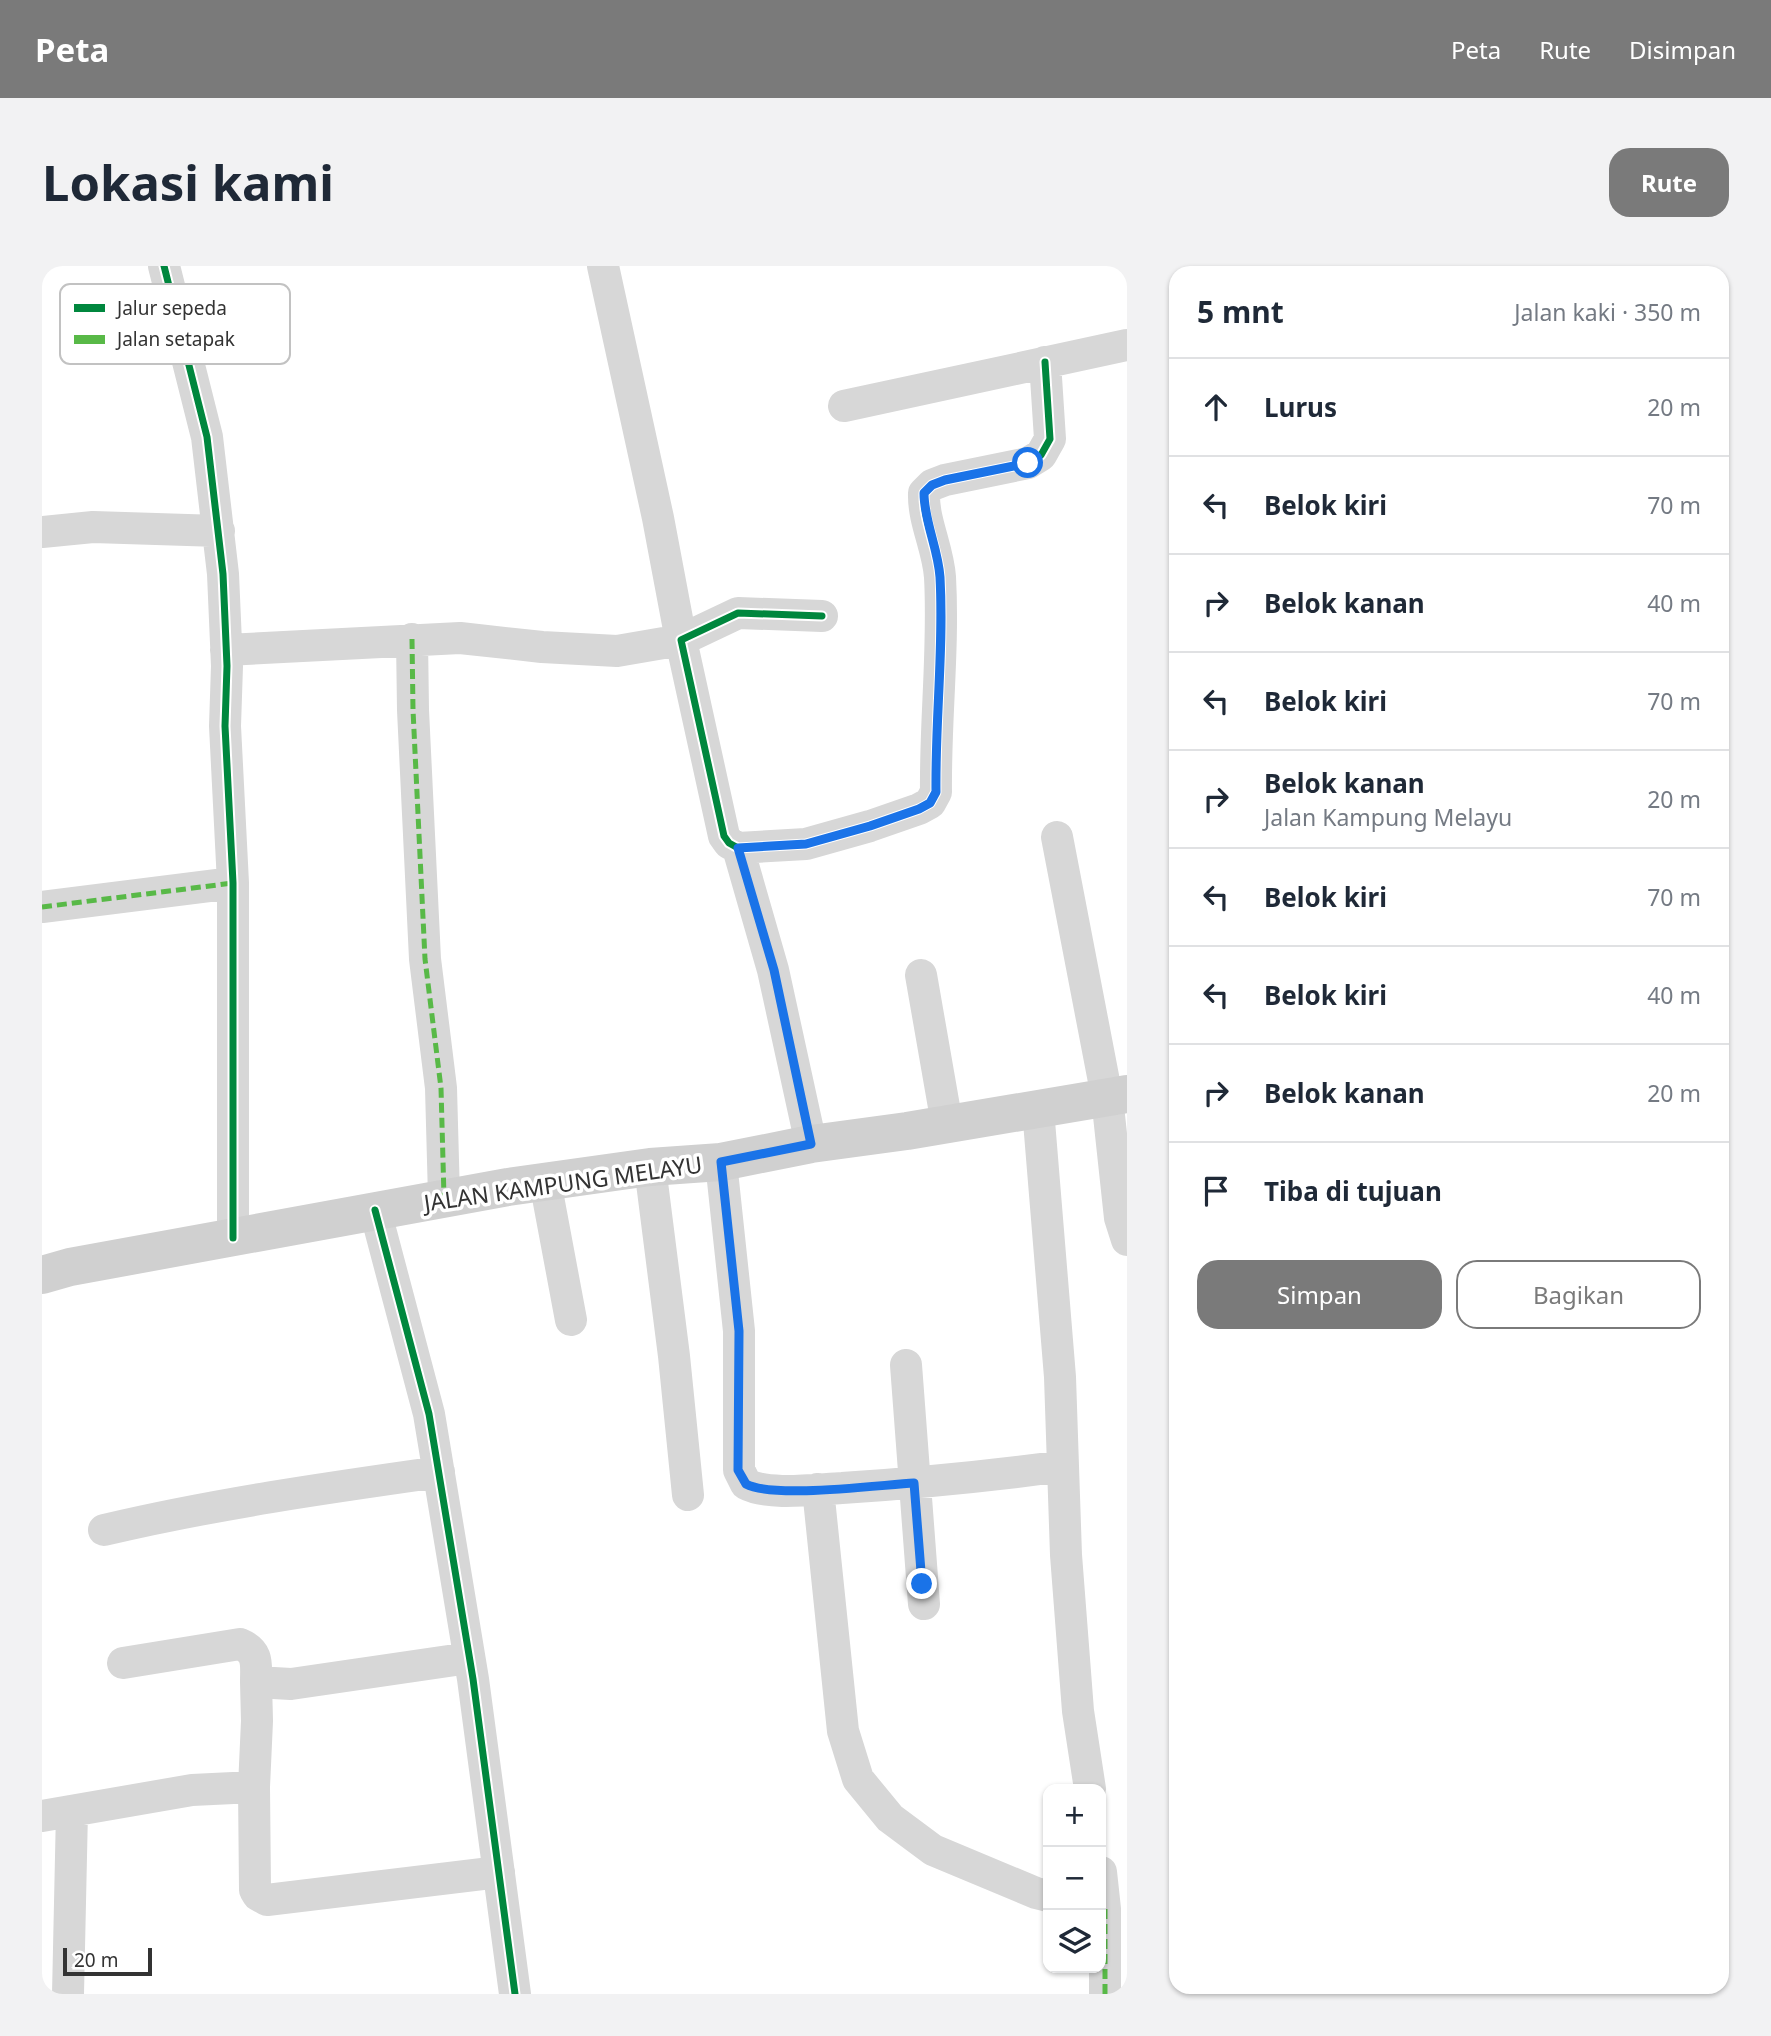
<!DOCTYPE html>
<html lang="id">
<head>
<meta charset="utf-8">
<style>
	body { margin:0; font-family:"Noto Sans",sans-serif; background:#f2f2f3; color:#1f2937 }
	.controls { position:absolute; right:21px; bottom:21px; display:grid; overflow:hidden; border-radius:14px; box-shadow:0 2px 5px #0004 }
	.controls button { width:63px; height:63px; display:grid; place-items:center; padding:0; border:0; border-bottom:2px solid #e0e1e3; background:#fff; color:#1f2937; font:35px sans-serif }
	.scale { position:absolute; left:21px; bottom:18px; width:89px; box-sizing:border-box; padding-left:7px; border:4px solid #333; border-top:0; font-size:19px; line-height:24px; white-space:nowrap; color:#333; -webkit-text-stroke:5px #fff; paint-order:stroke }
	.stop { position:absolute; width:21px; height:21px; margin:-16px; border:5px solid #1a73e8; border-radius:50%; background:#fff }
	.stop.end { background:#1a73e8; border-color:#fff; box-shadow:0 2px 7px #0008 }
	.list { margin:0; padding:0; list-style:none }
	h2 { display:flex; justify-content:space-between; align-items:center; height:91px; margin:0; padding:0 28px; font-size:30px }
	h2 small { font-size:23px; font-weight:400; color:#747a83 }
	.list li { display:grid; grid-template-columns:46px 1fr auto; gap:21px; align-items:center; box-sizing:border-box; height:98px; padding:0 28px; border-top:2px solid #e0e1e3 }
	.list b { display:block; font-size:26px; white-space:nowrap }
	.list p { margin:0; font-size:23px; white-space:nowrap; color:#747a83 }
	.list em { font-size:23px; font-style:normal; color:#747a83 }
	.actions { display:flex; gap:14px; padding:21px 28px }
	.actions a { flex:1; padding:16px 0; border:2px solid #7a7a7a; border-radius:21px; text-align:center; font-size:24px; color:#7a7a7a }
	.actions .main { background:#7a7a7a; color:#fff }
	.icon { flex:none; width:38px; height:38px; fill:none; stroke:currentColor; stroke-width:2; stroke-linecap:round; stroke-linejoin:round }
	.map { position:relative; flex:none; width:1085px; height:1728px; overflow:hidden; border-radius:21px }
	header { display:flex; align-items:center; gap:42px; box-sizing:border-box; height:98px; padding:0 35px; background:#7a7a7a; color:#fff }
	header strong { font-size:33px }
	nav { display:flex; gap:38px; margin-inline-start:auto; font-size:24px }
	.intro { display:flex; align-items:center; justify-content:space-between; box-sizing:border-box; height:168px; padding:0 42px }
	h1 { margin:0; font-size:49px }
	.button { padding:18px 32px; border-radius:21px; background:#7a7a7a; color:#fff; font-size:24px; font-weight:700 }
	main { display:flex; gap:42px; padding:0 42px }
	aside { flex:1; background:#fff; border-radius:21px; box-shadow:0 2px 5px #0004 }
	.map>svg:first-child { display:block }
</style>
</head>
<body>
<header>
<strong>Peta</strong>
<nav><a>Peta</a><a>Rute</a><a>Disimpan</a></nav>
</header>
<div class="intro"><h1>Lokasi kami</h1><a class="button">Rute</a></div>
<main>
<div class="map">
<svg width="1085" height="1728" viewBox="0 0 1085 1728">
	<rect width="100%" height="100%" fill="#fff"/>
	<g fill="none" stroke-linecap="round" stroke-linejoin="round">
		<!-- minor -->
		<path stroke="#d7d7d7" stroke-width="32" d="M122,0L165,171L181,308L185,400L183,460L191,617V972
			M802,140L1085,79
			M0,266L51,261L177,265
			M780,350L696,347L639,374L682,570L687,577L696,582L764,578L828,560L877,543L888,537L894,526C893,454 902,383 898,311C896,282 881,255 882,227L890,219L903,214L986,197L999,189L1008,173L1003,96
			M370,373L371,444L383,693L399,822L402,931
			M184,384L418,372L500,381L575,385L639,374L616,252L561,0
			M1015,571L1065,831L1078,952L1085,974
			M696,582L731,704L769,878
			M0,641L191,617
			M879,709L905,858
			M996,843L1018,1111L1024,1289L1036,1445L1048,1523
			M679,896L697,1065V1204L704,1218C726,1230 775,1223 800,1222C874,1217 948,1210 1021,1200
			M608,901L632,1090L646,1229
			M503,915L529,1054
			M333,944L387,1148L431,1413L473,1728
			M864,1099L882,1338
			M776,1223L801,1465L816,1513L848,1552L891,1584L994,1627L1006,1630
			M62,1264C172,1238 284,1222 397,1206
			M81,1397L198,1378C217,1386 214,1398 214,1416L249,1418L427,1392
			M212,1521L215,1455L214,1416
			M0,1550L150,1524L212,1521L213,1624L216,1629L225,1634L457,1606
			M1059,1606L1063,1643V1728
			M26,1728L30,1545"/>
		<!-- secondary -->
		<path stroke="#d0d0d0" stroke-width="38" d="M0,1009L28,1001L466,921L608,901L679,896L769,878L865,865L1085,828"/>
		<!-- quiet -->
		<path stroke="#58b947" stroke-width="5" stroke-dasharray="10 5" stroke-linecap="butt" d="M370,373L371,444L383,693L399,822L402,931
			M0,641L191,617
			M1063,1643V1728"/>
		<defs>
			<path id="cycleway" d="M122,0L165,171L181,308L185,400L183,460L191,617V972
				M780,350L696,347L639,374L682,570L687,577L696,582L764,578L828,560L877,543L888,537L894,526C893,454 902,383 898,311C896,282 881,255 882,227L890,219L903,214L986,197L999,189L1008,173L1003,96
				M333,944L387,1148L431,1413L473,1728"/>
		</defs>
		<!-- cycleway casing -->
		<use href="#cycleway" stroke="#fff" stroke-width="11"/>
		<!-- cycleway -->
		<use href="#cycleway" stroke="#00873e" stroke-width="7"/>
	</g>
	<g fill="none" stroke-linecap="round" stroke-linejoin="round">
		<!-- route -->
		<path stroke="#1a73e8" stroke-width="9" d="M880,1318L872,1217C837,1219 731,1233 704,1218L696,1204L697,1065L679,896L769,878L732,704L696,582L764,578L828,560L877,543L888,537L894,526C893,454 902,383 898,311C896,282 882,255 882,227L890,219L903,214L986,197"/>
	</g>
	<g text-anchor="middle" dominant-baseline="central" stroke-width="7" stroke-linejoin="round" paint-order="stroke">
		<!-- street labels -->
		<g font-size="23" fill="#333" stroke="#fff">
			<text transform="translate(521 917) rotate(-8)">JALAN KAMPUNG MELAYU</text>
		</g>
	</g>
	<!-- legend -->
	<rect x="18" y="18" width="230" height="80" rx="10" fill="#fff" stroke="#c2c2c2" stroke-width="2"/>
	<rect x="32" y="38" width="31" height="8" fill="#00873e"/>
	<rect x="32" y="69" width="31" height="9" fill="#58b947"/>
	<g font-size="19" fill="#333">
		<text x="75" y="49">Jalur sepeda</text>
		<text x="75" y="80">Jalan setapak</text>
	</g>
</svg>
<div class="controls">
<button>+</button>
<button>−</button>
<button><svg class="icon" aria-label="layers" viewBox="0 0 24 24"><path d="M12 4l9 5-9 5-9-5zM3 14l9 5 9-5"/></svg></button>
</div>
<div class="scale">20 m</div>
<div class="stop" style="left:986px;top:197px"></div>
<div class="stop end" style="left:880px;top:1318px"></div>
</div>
<aside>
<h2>5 mnt<small>Jalan kaki · 350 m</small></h2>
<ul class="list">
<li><svg class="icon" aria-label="ahead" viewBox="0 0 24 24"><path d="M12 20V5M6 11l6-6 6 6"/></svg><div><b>Lurus</b></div><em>20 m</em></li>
<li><svg class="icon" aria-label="left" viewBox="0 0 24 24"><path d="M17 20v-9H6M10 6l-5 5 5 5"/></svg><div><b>Belok kiri</b></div><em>70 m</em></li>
<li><svg class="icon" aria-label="right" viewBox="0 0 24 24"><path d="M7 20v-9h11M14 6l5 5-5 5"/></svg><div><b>Belok kanan</b></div><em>40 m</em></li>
<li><svg class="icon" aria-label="left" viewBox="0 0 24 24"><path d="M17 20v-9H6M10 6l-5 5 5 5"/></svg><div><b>Belok kiri</b></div><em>70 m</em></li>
<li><svg class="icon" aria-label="right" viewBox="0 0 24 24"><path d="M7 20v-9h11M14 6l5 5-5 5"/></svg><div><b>Belok kanan</b><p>Jalan Kampung Melayu</p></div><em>20 m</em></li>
<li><svg class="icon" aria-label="left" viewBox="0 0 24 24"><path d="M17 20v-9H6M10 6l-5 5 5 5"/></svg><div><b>Belok kiri</b></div><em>70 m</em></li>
<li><svg class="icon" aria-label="left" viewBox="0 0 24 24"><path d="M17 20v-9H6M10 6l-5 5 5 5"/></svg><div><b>Belok kiri</b></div><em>40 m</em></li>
<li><svg class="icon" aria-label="right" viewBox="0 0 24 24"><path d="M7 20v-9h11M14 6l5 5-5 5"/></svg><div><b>Belok kanan</b></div><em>20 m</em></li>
<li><svg class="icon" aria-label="arrive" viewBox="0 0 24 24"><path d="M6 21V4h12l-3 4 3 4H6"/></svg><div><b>Tiba di tujuan</b></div></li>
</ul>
<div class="actions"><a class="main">Simpan</a><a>Bagikan</a></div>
</aside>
</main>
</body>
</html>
